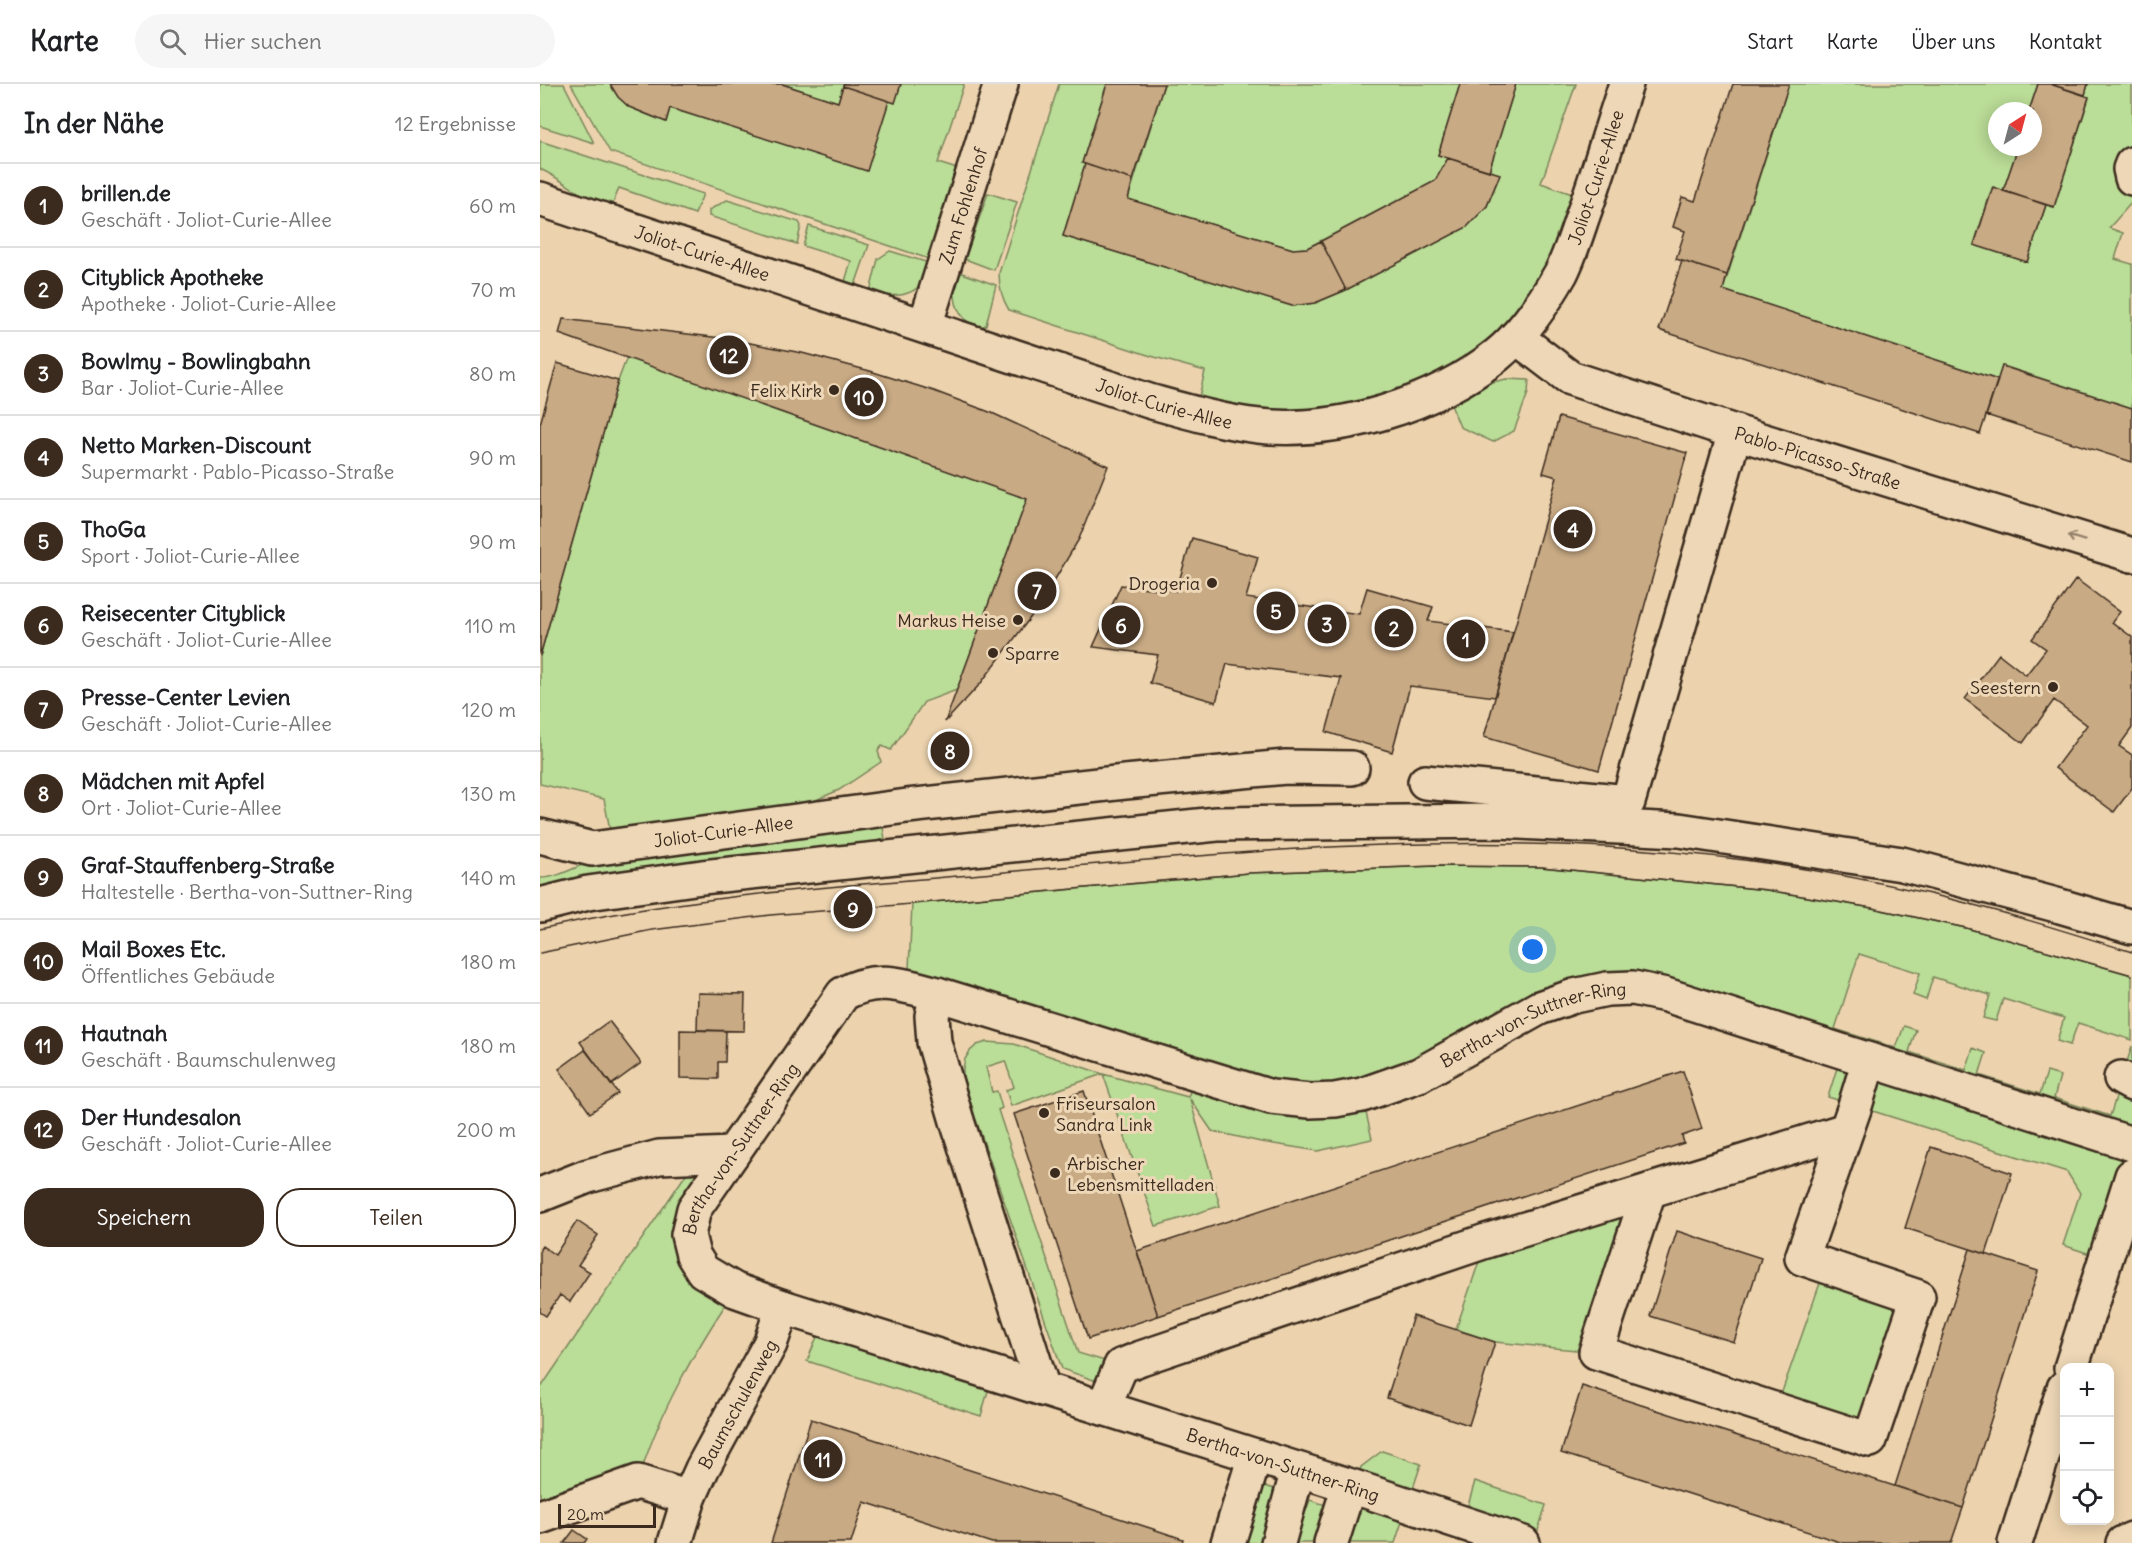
<!DOCTYPE html>
<html lang="de">
<head>
<meta charset="utf-8">
<style>
	body { margin:0; font-family:Delius,sans-serif; background:#f6f6f6; color:#202124 }
	.controls { position:absolute; right:18px; bottom:18px; display:grid; overflow:hidden; border-radius:12px; box-shadow:0 3px 15px #0003 }
	.controls button { width:54px; height:54px; display:grid; place-items:center; padding:0; border:0; border-bottom:2px solid #e0e0e0; background:#fff; color:#202124; font:30px sans-serif }
	.compass { position:absolute; left:1448px; top:18px; width:54px; height:54px; border-radius:50%; background:#fff; box-shadow:0 3px 15px #0003; rotate:36deg }
	.scale { position:absolute; left:18px; bottom:15px; width:98px; box-sizing:border-box; padding-left:6px; border:3px solid #3b2a1e; border-top:0; font-size:16px; line-height:21px; white-space:nowrap; color:#3b2a1e; -webkit-text-stroke:4px #edd7b6; paint-order:stroke }
	.you { position:absolute; left:993px; top:866px; width:21px; height:21px; margin:-15px; border:4px solid #fff; border-radius:50%; background:#1a73e8; box-shadow:0 0 0 9px #1a73e833 }
	.badge { display:grid; place-items:center; width:39px; height:39px; border-radius:50%; background:#3b2a1e; color:#fff; font-size:20px; font-weight:700 }
	.pin { position:absolute; translate:-50% -50%; border:3px solid #fff; box-shadow:0 2px 6px #0006 }
	.list { margin:0; padding:0; list-style:none }
	h2 { display:flex; justify-content:space-between; align-items:center; height:78px; margin:0; padding:0 24px; font-size:26px }
	h2 small { font-size:20px; font-weight:400; color:#757577 }
	.list li { display:grid; grid-template-columns:39px 1fr auto; gap:18px; align-items:center; box-sizing:border-box; height:84px; padding:0 24px; border-top:2px solid #e0e0e0 }
	.list b { display:block; font-size:22px; white-space:nowrap }
	.list p { margin:0; font-size:20px; white-space:nowrap; color:#757577 }
	.list em { font-size:20px; font-style:normal; color:#757577 }
	.actions { display:flex; gap:12px; padding:18px 24px }
	.actions a { flex:1; padding:14px 0; border:2px solid #3b2a1e; border-radius:24px; text-align:center; font-size:21px; color:#3b2a1e }
	.actions .main { background:#3b2a1e; color:#fff }
	.icon { flex:none; width:33px; height:33px; fill:none; stroke:currentColor; stroke-width:2; stroke-linecap:round; stroke-linejoin:round }
	.map { position:relative; flex:none; width:1592px; height:1459px; overflow:hidden }
	header { display:flex; align-items:center; gap:36px; box-sizing:border-box; height:84px; padding:0 30px; background:#fff; border-bottom:2px solid #e0e0e0 }
	header strong { font-size:28px }
	nav { display:flex; gap:33px; margin-inline-start:auto; font-size:21px }
	.search { width:420px; height:54px; background:#f6f6f6; display:flex; align-items:center; gap:15px; box-sizing:border-box; padding:0 21px; border-radius:33px; color:#757577; font-size:22px }
	main { display:flex }
	aside { flex:1; background:#fff }
	.map>svg:first-child { display:block }
</style>
</head>
<body>
<header>
<strong>Karte</strong>
<div class="search"><svg class="icon" aria-label="search" viewBox="0 0 24 24"><circle cx="10" cy="10" r="6"/><path d="M15 15l6 6"/></svg>Hier suchen</div>
<nav><a>Start</a><a>Karte</a><a>Über uns</a><a>Kontakt</a></nav>
</header>
<main>
<aside>
<h2>In der Nähe<small>12 Ergebnisse</small></h2>
<ul class="list">
<li><span class="badge">1</span><div><b>brillen.de</b><p>Geschäft · Joliot-Curie-Allee</p></div><em>60 m</em></li>
<li><span class="badge">2</span><div><b>Cityblick Apotheke</b><p>Apotheke · Joliot-Curie-Allee</p></div><em>70 m</em></li>
<li><span class="badge">3</span><div><b>Bowlmy - Bowlingbahn</b><p>Bar · Joliot-Curie-Allee</p></div><em>80 m</em></li>
<li><span class="badge">4</span><div><b>Netto Marken-Discount</b><p>Supermarkt · Pablo-Picasso-Straße</p></div><em>90 m</em></li>
<li><span class="badge">5</span><div><b>ThoGa</b><p>Sport · Joliot-Curie-Allee</p></div><em>90 m</em></li>
<li><span class="badge">6</span><div><b>Reisecenter Cityblick</b><p>Geschäft · Joliot-Curie-Allee</p></div><em>110 m</em></li>
<li><span class="badge">7</span><div><b>Presse-Center Levien</b><p>Geschäft · Joliot-Curie-Allee</p></div><em>120 m</em></li>
<li><span class="badge">8</span><div><b>Mädchen mit Apfel</b><p>Ort · Joliot-Curie-Allee</p></div><em>130 m</em></li>
<li><span class="badge">9</span><div><b>Graf-Stauffenberg-Straße</b><p>Haltestelle · Bertha-von-Suttner-Ring</p></div><em>140 m</em></li>
<li><span class="badge">10</span><div><b>Mail Boxes Etc.</b><p>Öffentliches Gebäude</p></div><em>180 m</em></li>
<li><span class="badge">11</span><div><b>Hautnah</b><p>Geschäft · Baumschulenweg</p></div><em>180 m</em></li>
<li><span class="badge">12</span><div><b>Der Hundesalon</b><p>Geschäft · Joliot-Curie-Allee</p></div><em>200 m</em></li>
</ul>
<div class="actions"><a class="main">Speichern</a><a>Teilen</a></div>
</aside>
<div class="map">
<svg width="1592" height="1459" viewBox="0 0 1592 1459">
	<rect width="100%" height="100%" fill="#ecd3ae"/>
	<filter id="ink" filterUnits="userSpaceOnUse"><feTurbulence type="fractalNoise" baseFrequency=".0167" numOctaves="2"/><feDisplacementMap in="SourceGraphic" scale="12" xChannelSelector="R" yChannelSelector="G"/><feConvolveMatrix kernelMatrix="1 2 1 2 8 2 1 2 1" color-interpolation-filters="sRGB"/></filter>
	<g filter="url(#ink)">
		<!-- green -->
		<path fill="#badd97" stroke="#7a845a" stroke-width="1.5" d="M0,0H24L54,59L0,42Z
			M31,0H70C85,26 99,27 126,38L130,24L326,86L349,17L361,0H424L398,79L433,90L404,180L70,68Z
			M242,0H304L298,18Z
			M519,0H567L542,79L545,80L523,152L752,222L775,219L806,206L927,143L947,122L960,91L949,87L976,0H1036L1001,99L1049,116L997,227L852,326L655,330L665,287L611,272L469,226C462,215 459,202 459,189Z
			M624,0H920L898,71L908,74L895,97L767,164L753,165L588,115Z
			M1249,0H1498L1489,27H1457V63H1478L1463,107L1452,104L1434,160L1487,178L1506,121L1514,123L1549,14L1545,11L1548,0H1592V118L1569,144L1583,149L1575,175L1592,180V324L1463,282L1458,296L1183,206Z
			M0,57L163,110L155,130L79,104L71,125C45,117 25,96 0,85Z
			M448,109L477,118L454,186L425,175Z
			M187,116L259,138L261,142L257,160L169,132V126Z
			M269,142L329,161L314,204L304,201L311,177L263,162Z
			M350,167L389,179C387,184 387,193 383,198C370,215 348,213 330,208L338,175Z
			M422,189L456,201L446,241L439,244C415,235 413,214 415,192Z
			M87,273L487,415L417,606L384,618L351,666L342,662L338,667L341,678L299,706L255,725L71,751L64,715L0,700V572L78,297Z
			M966,295L989,296L988,309L974,347L953,358L920,343L909,316L945,300Z
			M342,738L345,755L339,756V764L0,810V794C19,794 36,782 53,777Z
			M895,782L1001,783L1227,806L1332,824L1426,844L1592,891V956L1538,939L1530,961L1517,957L1524,934L1463,915L1456,937L1443,934L1450,911L1393,893L1386,916L1373,911L1380,889L1319,870L1295,945L1356,964L1364,942L1376,946L1369,968L1426,986L1433,964L1446,969L1439,991L1500,1010L1507,988L1520,992L1514,1014L1570,1032L1592,962V1134L1565,1175L1523,1161L1540,1109L1527,1088L1288,1013L1302,968L1093,904L822,1011L832,1055L778,1067L721,1058L672,1047L650,1015L680,1122L616,1142L563,990L471,1022L466,1006L474,1003L465,977L446,983L452,1008L457,1007L462,1024L458,1026L538,1269L581,1282L571,1302L522,1285L435,1033L423,993V984L425,975L430,967L437,961L447,958L474,960L563,990L648,1013L656,990L484,923L369,885L372,820L709,789Z
			M192,1070L148,1151L195,1206C156,1265 118,1329 98,1398L0,1433V1305L159,1071Z
			M1109,1107L1056,1268L955,1258L916,1245L946,1157Z
			M1286,1182L1378,1213L1330,1356L1236,1325Z
			M284,1236L453,1289L441,1332L267,1277Z
			M842,1367L881,1380L855,1459H754L770,1416L786,1421L800,1450L821,1383Z
			M935,1397L1006,1421L994,1459L923,1439Z
			M714,1399L738,1406L722,1459H688Z"/>
		<!-- building -->
		<path fill="#c8aa84" stroke="#3b2a1e" stroke-width="1.5" d="M70,0H242L298,18L303,2L349,17L327,87L130,24L126,38L89,23L78,13Z
			M304,0H361L355,19L303,2Z
			M567,0H624L593,96L542,79Z
			M920,0H976L949,87L898,71Z
			M1193,0H1249L1187,191L1136,175L1145,147L1133,143L1142,113L1155,117Z
			M1498,0H1510L1549,13L1514,123L1463,107L1478,63H1493V27H1489Z
			M1510,0H1548L1545,11Z
			M908,74L960,90L947,122L927,143L806,206L781,157L895,97Z
			M545,80L593,96L588,115L753,165L767,164L781,157L806,206L775,219L752,222L523,152Z
			M1453,103L1506,121L1487,178L1434,161Z
			M1142,177L1187,191L1183,206L1458,296L1440,350L1119,246Z
			M23,235L189,255L262,269L330,287L394,307L452,329L568,382L539,455L499,522L441,599L405,638L487,415L19,250Z
			M17,279L78,297L0,572V340Z
			M1462,282L1592,324V378L1446,331Z
			M1019,333L1147,369L1059,686L944,653L1017,393L1003,389Z
			M652,454L718,473L706,514L819,530L827,504L893,523L888,537L973,548L955,613L870,602L852,668L786,648L801,594L687,580L676,618L610,599L618,571L553,563L581,501L636,507Z
			M1536,495L1580,528L1572,538L1592,553V644L1579,662L1592,671V704L1574,728L1515,684L1547,641L1514,616L1483,659L1425,615L1459,570L1486,591L1506,565L1492,555Z
			M158,909L205,910L204,947L157,946Z
			M69,937L101,979L71,1001L40,958Z
			M140,946L186,947L185,978H178V995L140,994Z
			M45,966L78,1009L50,1029L19,985Z
			M1143,987L1162,1045L1142,1052L1144,1059L618,1232L597,1167Z
			M544,1007L618,1232L548,1255L474,1030Z
			M1391,1063L1472,1089L1446,1170L1365,1144Z
			M37,1137L58,1151L38,1181L50,1188L30,1218L20,1211L6,1232L0,1228V1165L2,1162L15,1171Z
			M1137,1147L1221,1174L1194,1258L1110,1232Z
			M1430,1165L1498,1187L1423,1424L1355,1402Z
			M873,1232L955,1258L929,1341L847,1314Z
			M1042,1302L1423,1424L1411,1459H1303L1021,1369Z
			M271,1335L610,1444L643,1455L642,1459H452L324,1418L311,1459H231Z
			M34,1446L47,1455L44,1459H24Z"/>
		<g fill="none" stroke-linecap="round" stroke-linejoin="round">
			<defs>
				<g id="minor">
					<path d="M1592,80L1590,85L1592,94"/>
					<path id="s1" d="M0,115L609,317C645,327 682,338 719,342C799,350 894,321 957,271C984,249 1004,219 1021,189C1030,171 1036,152 1042,134C1058,90 1071,45 1086,0"/>
					<path id="s2" d="M385,242L461,0"/>
					<path id="s3" d="M976,253L1030,294L1195,348L1592,471"/>
					<path d="M885,698L1088,718L1195,348"/>
					<path id="s4" d="M0,752L52,765L367,722L585,698L746,683L812,684"/>
					<path d="M0,821L48,809L162,793L677,740L959,737L1139,746L1362,780L1520,822L1592,843"/>
					<path d="M397,910L392,932L394,958L417,1037L503,1305"/>
					<path d="M1581,994L1592,1000"/>
					<path d="M1109,1107L1056,1268L1330,1356L1378,1213L1262,1174L1315,1022L1329,976"/>
					<path d="M0,1111L48,1092L119,1073L192,1070"/>
					<path d="M1531,1284L1592,1092"/>
					<path d="M563,1324L581,1282L601,1274L946,1157L1306,1046"/>
					<path d="M0,1433L98,1398L149,1414"/>
					<path id="s5" d="M135,1459L149,1414L162,1385L230,1260L243,1223"/>
					<path d="M688,1459L715,1372"/>
					<path d="M738,1459L758,1386"/>
					<path d="M791,1459L809,1402"/>
					<path id="s6" d="M983,1459L814,1403L243,1223L195,1206L163,1187L153,1171L148,1151L154,1125L303,910C336,891 363,901 397,910L731,1013L770,1017L795,1016L822,1011L879,991L999,924L1034,912L1067,905L1093,904L1126,911L1592,1060"/>
					<path d="M1475,1459L1524,1304"/>
					<path d="M1583,1459L1592,1455"/>
				</g>
			</defs>
			<!-- minor casing -->
			<use href="#minor" stroke="#3b2a1e" stroke-width="38"/>
			<!-- minor -->
			<use href="#minor" stroke="#edd7b6" stroke-width="33"/>
			<!-- tram -->
			<path stroke="#3b2a1e" stroke-width="1.5" d="M0,845C152,810 310,802 465,788C674,770 884,749 1094,765C1193,772 1294,787 1390,810C1458,826 1525,847 1592,868
				M0,869L112,846L230,831L372,820L709,789L896,782L1001,783L1227,806L1332,824L1426,844L1592,891"/>
		</g>
		<!-- one-way arrows -->
		<defs><path id="oneway-shaft" d="M-6 0H5M1.5-3L5.5 0L1.5 3" fill="none" stroke-width="1.6" stroke-linecap="round" stroke-linejoin="round" transform="scale(1.5)"/></defs>
		<use stroke="#94806a" href="#oneway-shaft" transform="translate(1536 454) rotate(-163)"/>
	</g>
	<!-- markers -->
	<g fill="#3b2a1e" stroke="#edd7b6" stroke-width="2">
		<circle cx="294" cy="306" r="6"/>
		<circle cx="672" cy="499" r="6"/>
		<circle cx="478" cy="536" r="6"/>
		<circle cx="453" cy="569" r="6"/>
		<circle cx="1513" cy="603" r="6"/>
		<circle cx="504" cy="1029" r="6"/>
		<circle cx="515" cy="1089" r="6"/>
	</g>
	<g text-anchor="middle" dominant-baseline="central" stroke-width="6" stroke-linejoin="round" paint-order="stroke">
		<!-- street labels -->
		<g font-size="18" fill="#3b2a1e" stroke="#edd7b6">
			<text stroke="none"><textPath href="#s1" startOffset="1215">Joliot-Curie-Allee</textPath></text>
			<text stroke="none"><textPath href="#s2" startOffset="126">Zum Fohlenhof</textPath></text>
			<text stroke="none"><textPath href="#s1" startOffset="171">Joliot-Curie-Allee</textPath></text>
			<text stroke="none"><textPath href="#s1" startOffset="657">Joliot-Curie-Allee</textPath></text>
			<text stroke="none"><textPath href="#s3" startOffset="328">Pablo-Picasso-Straße</textPath></text>
			<text stroke="none"><textPath href="#s4" startOffset="186">Joliot-Curie-Allee</textPath></text>
			<text stroke="none"><textPath href="#s6" startOffset="1918">Bertha-von-Suttner-Ring</textPath></text>
			<text stroke="none"><textPath href="#s6" startOffset="1006">Bertha-von-Suttner-Ring</textPath></text>
			<text stroke="none"><textPath href="#s5" startOffset="153">Baumschulenweg</textPath></text>
			<text transform="translate(743 1381) rotate(18)">Bertha-von-Suttner-Ring</text>
		</g>
		<!-- poi labels -->
		<g font-size="18" fill="#3b2a1e" stroke="#edd7b6" text-anchor="end">
			<text x="282" y="306">Felix Kirk</text>
			<text x="660" y="499">Drogeria</text>
			<text x="466" y="536">Markus Heise</text>
			<text x="465" y="569" text-anchor="start">Sparre</text>
			<text x="1501" y="603">Seestern</text>
			<text x="516" y="1019" text-anchor="start">Friseursalon<tspan x="516" dy="21">Sandra Link</tspan></text>
			<text x="527" y="1079" text-anchor="start">Arbischer<tspan x="527" dy="21">Lebensmittelladen</tspan></text>
		</g>
	</g>
</svg>
<div class="controls">
<button>+</button>
<button>−</button>
<button><svg class="icon" aria-label="locate" viewBox="0 0 24 24"><circle cx="12" cy="12" r="6"/><path d="M12 2v4M12 18v4M2 12h4M18 12h4"/></svg></button>
</div>
<svg class="compass" viewBox="-18 -18 36 36"><path d="M0-13l5 13h-10z" fill="#e53935"/><path d="M0 13l5-13h-10z" fill="#757577"/></svg>
<div class="scale">20 m</div>
<div class="you"></div>
<div class="pin badge" style="left:926px;top:555px">1</div>
<div class="pin badge" style="left:854px;top:544px">2</div>
<div class="pin badge" style="left:787px;top:540px">3</div>
<div class="pin badge" style="left:1033px;top:445px">4</div>
<div class="pin badge" style="left:736px;top:527px">5</div>
<div class="pin badge" style="left:581px;top:541px">6</div>
<div class="pin badge" style="left:497px;top:507px">7</div>
<div class="pin badge" style="left:410px;top:667px">8</div>
<div class="pin badge" style="left:313px;top:825px">9</div>
<div class="pin badge" style="left:324px;top:313px">10</div>
<div class="pin badge" style="left:283px;top:1375px">11</div>
<div class="pin badge" style="left:189px;top:271px">12</div>
</div>
</main>
</body>
</html>
